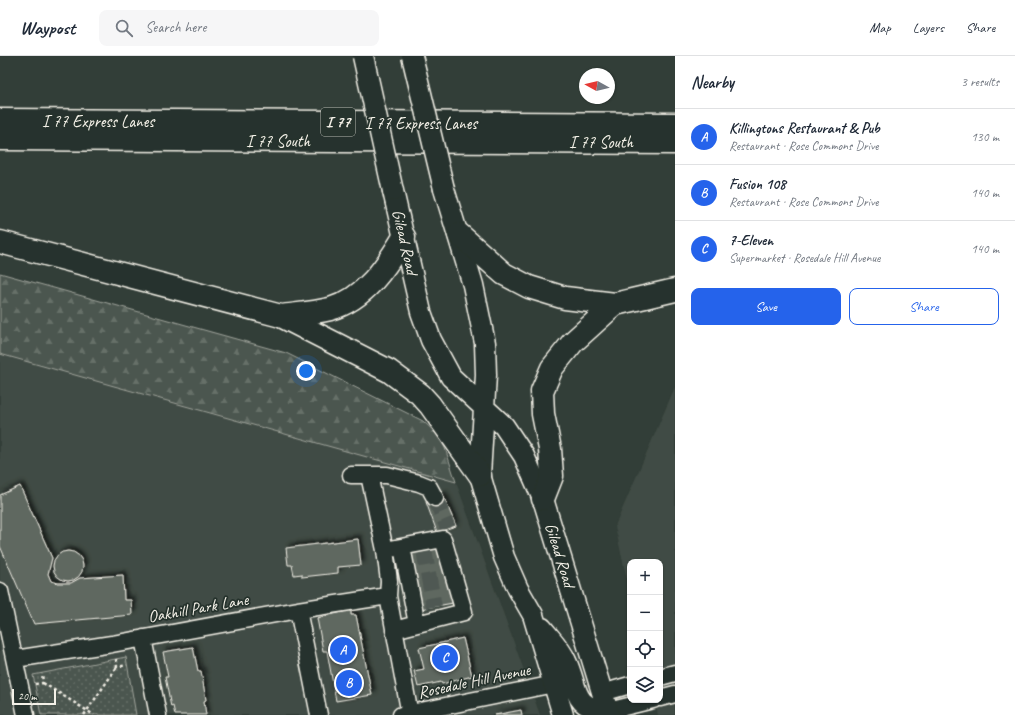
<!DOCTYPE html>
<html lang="en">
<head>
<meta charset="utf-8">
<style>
	body { margin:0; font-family:Caveat,sans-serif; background:#f6f6f7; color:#1f2937 }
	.controls { position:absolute; right:12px; bottom:12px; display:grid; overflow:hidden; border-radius:8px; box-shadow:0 1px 3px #0004 }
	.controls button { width:36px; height:36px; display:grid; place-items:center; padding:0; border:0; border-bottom:1px solid #e0e1e3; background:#fff; color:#1f2937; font:20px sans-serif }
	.compass { position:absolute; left:579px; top:12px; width:36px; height:36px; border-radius:50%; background:#fff; box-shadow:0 1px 3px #0004; rotate:278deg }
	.scale { position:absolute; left:12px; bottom:10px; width:44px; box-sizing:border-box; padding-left:4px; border:2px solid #f4f1e8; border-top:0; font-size:11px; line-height:14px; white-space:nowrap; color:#f4f1e8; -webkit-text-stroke:3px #26332d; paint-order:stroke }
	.you { position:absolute; left:306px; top:315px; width:14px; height:14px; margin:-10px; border:3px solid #fff; border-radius:50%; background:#1a73e8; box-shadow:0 0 0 6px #1a73e833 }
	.badge { display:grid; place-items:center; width:26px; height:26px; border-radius:50%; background:#2563eb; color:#fff; font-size:13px; font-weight:700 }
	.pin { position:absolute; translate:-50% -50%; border:2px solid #fff; box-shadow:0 1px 4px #0006 }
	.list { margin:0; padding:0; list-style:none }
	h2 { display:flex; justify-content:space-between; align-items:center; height:52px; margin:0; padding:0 16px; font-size:17px }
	h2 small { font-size:13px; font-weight:400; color:#747a83 }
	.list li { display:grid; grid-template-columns:26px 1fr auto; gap:12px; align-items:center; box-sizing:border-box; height:56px; padding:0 16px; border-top:1px solid #e0e1e3 }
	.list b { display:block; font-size:15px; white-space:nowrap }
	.list p { margin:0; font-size:13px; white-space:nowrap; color:#747a83 }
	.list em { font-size:13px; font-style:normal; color:#747a83 }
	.actions { display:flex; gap:8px; padding:12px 16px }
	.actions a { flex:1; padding:9px 0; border:1px solid #2563eb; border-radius:8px; text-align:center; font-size:14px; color:#2563eb }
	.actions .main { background:#2563eb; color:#fff }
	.icon { flex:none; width:22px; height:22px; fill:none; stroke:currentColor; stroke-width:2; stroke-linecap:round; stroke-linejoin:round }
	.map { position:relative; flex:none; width:675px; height:659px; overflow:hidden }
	header { display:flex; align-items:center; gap:24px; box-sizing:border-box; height:56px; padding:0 20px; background:#fff; border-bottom:1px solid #e0e1e3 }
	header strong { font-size:19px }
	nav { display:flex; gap:22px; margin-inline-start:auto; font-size:14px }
	.search { width:280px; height:36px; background:#f6f6f7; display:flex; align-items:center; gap:10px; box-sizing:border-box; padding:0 14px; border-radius:8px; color:#747a83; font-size:15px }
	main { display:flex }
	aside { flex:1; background:#fff }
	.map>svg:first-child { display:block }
</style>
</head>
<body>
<header>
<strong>Waypost</strong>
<div class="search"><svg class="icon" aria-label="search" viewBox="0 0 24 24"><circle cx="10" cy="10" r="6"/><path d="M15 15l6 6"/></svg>Search here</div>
<nav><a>Map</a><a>Layers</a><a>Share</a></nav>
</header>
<main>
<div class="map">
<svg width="675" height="659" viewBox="0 0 675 659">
	<defs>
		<pattern id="grass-dots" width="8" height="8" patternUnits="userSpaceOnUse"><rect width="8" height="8" fill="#4c564f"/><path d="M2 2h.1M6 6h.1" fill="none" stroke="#666f68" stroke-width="1.8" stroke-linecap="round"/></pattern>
		<pattern id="forest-firs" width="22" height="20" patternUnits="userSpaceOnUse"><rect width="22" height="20" fill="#4c564f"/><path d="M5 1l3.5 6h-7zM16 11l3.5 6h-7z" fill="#666f68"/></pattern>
		<filter id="shadow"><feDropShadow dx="3.5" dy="-3.5" stdDeviation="2" flood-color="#0009"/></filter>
	</defs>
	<rect width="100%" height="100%" fill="#323e38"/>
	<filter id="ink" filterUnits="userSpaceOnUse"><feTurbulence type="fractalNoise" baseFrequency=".025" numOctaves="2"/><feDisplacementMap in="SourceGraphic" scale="8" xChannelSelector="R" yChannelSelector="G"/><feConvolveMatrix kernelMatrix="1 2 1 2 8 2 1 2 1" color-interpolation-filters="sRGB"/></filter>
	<g filter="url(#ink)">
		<!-- built -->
		<path fill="#404b44" d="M0,298L456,426L540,659H0Z
			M675,331V659H658L655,644H660V506H630V537L615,470Z"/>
		<!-- grass -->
		<path fill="url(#grass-dots)" stroke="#a0a49c" d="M126,601L136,659H41L33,619Z"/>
		<!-- forest -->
		<path fill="url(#forest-firs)" stroke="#a0a49c" d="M0,217L286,297L423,365L438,379L445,392L456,426L0,298Z"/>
		<!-- building -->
		<path fill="#5f6861" stroke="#f4f1e8" filter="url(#shadow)" d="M20,430L52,502L48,518L51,525L58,527H71L80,522L123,519L124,544H131L132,559L34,568L0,490V439Z
			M443,439L456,470L437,476L426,446Z
			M358,483L361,509L338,511V517L302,521V518L294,519L292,509H288L286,492Z
			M443,490L453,547L415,554L405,497Z
			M53 510a15 15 0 1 1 30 0a15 15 0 1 1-30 0Z
			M351,554V559H356L372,639L336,645L327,595H323L317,562Z
			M463,582L472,620L442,628L441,626L418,631L414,615L424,613L419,592Z
			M193,591L198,615H201L206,644L204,645L206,659H175L173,650L171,651L165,621H168L163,596Z
			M521,654L522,659H495Z"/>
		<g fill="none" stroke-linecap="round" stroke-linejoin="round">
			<!-- minor-tunnel -->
			<path stroke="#4f5952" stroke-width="16" stroke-dasharray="16 8" stroke-linecap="butt" d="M435,442L448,472
				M424,494L434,551"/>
			<defs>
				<path id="minor" d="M351,419H387L419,427L429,431L435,442
					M369,419L385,494
					M402,491L417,568
					M0,535L26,659
					M298,554L319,659
					M394,574L464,556L443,483L385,494L389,525L388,540L410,659
					M143,582L158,659
					M15,603L112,588L298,554L388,540
					M660,621L675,617
					M602,637L630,629
					M660,642L675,638
					M608,655L653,644
					M401,659L554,628"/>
				<path id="major" d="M444,133L473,229L485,287L486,319L480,419L504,501L518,533L533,559L563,659
					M393,135L421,256L431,284L451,321L504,370L524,400L543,443L609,659
					M542,572C550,582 561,593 566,605C579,632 571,652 608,655"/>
				<path id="highway" d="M0,64L675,68
					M0,83L675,87
					M459,178L504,218L529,231L565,242L615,248L675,234
					M0,186L281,260L389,315L420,338L430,349L480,419
					M281,260C297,258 314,257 330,253C365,243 386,211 404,181
					M543,443L552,420L550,393L543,358L542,335L552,312L573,286L615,248"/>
			</defs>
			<!-- minor casing -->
			<use href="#minor" stroke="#f4f1e8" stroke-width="19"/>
			<!-- major casing -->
			<use href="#major" stroke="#f4f1e8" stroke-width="23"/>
			<!-- highway casing -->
			<use href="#highway" stroke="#f4f1e8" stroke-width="25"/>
			<!-- path -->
			<path stroke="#f4f1e8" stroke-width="2.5" stroke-dasharray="3 3" stroke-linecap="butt" d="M116,603L117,611L127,609
				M43,627L94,659
				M35,628L43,627L42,617
				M84,659L117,611"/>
			<!-- minor -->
			<use href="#minor" stroke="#26332d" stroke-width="16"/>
			<!-- major -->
			<use href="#major" stroke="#26332d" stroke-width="20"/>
			<!-- highway -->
			<use href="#highway" stroke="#26332d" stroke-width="22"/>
			<defs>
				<path id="major-bridge" d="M363,0L393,135
					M412,0L444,133"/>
			</defs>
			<!-- major-bridge casing -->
			<use href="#major-bridge" stroke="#f4f1e8" stroke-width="23" stroke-linecap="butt"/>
			<!-- major-bridge -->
			<use href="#major-bridge" stroke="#26332d" stroke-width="20"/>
		</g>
	</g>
	<g text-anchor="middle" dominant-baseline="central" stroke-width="3.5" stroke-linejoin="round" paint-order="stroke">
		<!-- shield labels -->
		<rect fill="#26332d" stroke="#b6b8b0" stroke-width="1" x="321" y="52" width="34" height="28" rx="3"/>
		<g font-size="16" font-weight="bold" fill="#f4f1e8">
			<text x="338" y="66">I 77</text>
		</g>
		<!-- street labels -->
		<g font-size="17" fill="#f4f1e8" stroke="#26332d">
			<text x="98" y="65">I 77 Express Lanes</text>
			<text x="421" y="67">I 77 Express Lanes</text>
			<text x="278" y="85">I 77 South</text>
			<text x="601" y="86">I 77 South</text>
			<text transform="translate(405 186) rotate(77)">Gilead Road</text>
			<text transform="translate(560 499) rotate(73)">Gilead Road</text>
			<text transform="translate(198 552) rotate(-10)">Oakhill Park Lane</text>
			<text transform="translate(474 625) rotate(-12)">Rosedale Hill Avenue</text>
		</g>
	</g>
</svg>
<div class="controls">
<button>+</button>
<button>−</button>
<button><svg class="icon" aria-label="locate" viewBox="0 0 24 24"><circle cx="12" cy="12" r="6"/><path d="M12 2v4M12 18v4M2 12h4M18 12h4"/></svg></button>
<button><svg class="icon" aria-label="layers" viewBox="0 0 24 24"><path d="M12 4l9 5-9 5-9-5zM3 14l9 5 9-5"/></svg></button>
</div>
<svg class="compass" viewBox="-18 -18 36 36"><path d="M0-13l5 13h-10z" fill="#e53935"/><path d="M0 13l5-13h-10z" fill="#747a83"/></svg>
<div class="scale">20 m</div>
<div class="you"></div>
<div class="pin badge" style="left:343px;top:594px">A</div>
<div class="pin badge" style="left:349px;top:627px">B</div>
<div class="pin badge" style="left:445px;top:602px">C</div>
</div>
<aside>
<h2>Nearby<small>3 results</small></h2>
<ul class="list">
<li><span class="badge">A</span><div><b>Killingtons Restaurant &amp; Pub</b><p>Restaurant · Rose Commons Drive</p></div><em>130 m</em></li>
<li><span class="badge">B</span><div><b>Fusion 108</b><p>Restaurant · Rose Commons Drive</p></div><em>140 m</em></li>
<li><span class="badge">C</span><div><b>7-Eleven</b><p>Supermarket · Rosedale Hill Avenue</p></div><em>140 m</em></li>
</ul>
<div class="actions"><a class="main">Save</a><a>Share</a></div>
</aside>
</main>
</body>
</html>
